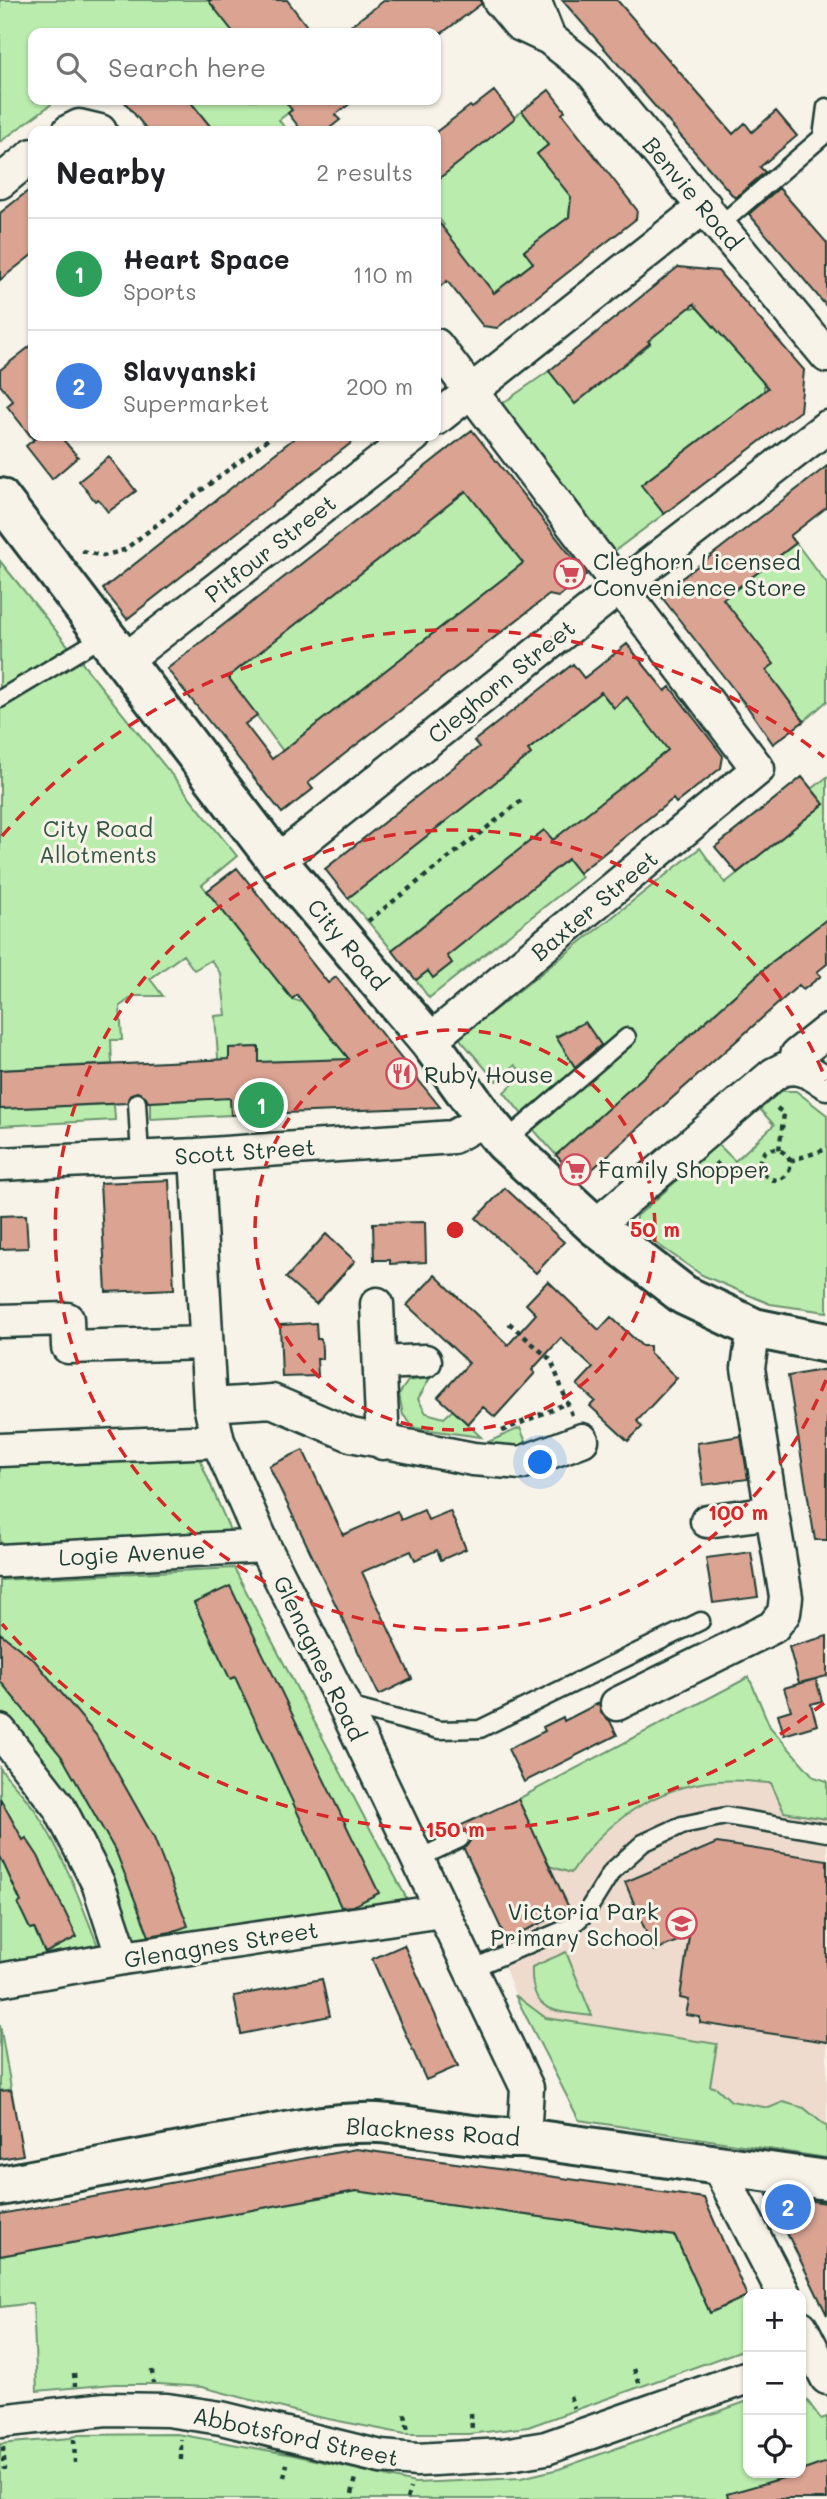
<!DOCTYPE html>
<html lang="en">
<head>
<meta charset="utf-8">
<style>
	body { margin:0; font-family:Mali,sans-serif; background:#f2f2f2; color:#202124 }
	.controls { position:absolute; right:21px; bottom:21px; display:grid; overflow:hidden; border-radius:14px; box-shadow:0 2px 5px #0004 }
	.controls button { width:63px; height:63px; display:grid; place-items:center; padding:0; border:0; border-bottom:2px solid #e0e0e0; background:#fff; color:#202124; font:35px sans-serif }
	.you { position:absolute; left:541px; top:1463px; width:24px; height:24px; margin:-18px; border:5px solid #fff; border-radius:50%; background:#1a73e8; box-shadow:0 0 0 10px #1a73e833 }
	.badge { display:grid; place-items:center; width:46px; height:46px; border-radius:50%; background:#d1495b; color:#fff; font-size:23px; font-weight:700 }
	.pin { position:absolute; translate:-50% -50%; border:4px solid #fff; box-shadow:0 2px 7px #0006 }
	.list { margin:0; padding:0; list-style:none }
	h2 { display:flex; justify-content:space-between; align-items:center; height:91px; margin:0; padding:0 28px; font-size:30px }
	h2 small { font-size:23px; font-weight:400; color:#757577 }
	.list li { display:grid; grid-template-columns:46px 1fr auto; gap:21px; align-items:center; box-sizing:border-box; height:112px; padding:0 28px; border-top:2px solid #e0e0e0 }
	.list b { display:block; font-size:26px; white-space:nowrap }
	.list p { margin:0; font-size:23px; white-space:nowrap; color:#757577 }
	.list em { font-size:23px; font-style:normal; color:#757577 }
	.icon { flex:none; width:38px; height:38px; fill:none; stroke:currentColor; stroke-width:2; stroke-linecap:round; stroke-linejoin:round }
	.map { position:relative; flex:none; width:827px; height:2499px; overflow:hidden }
	.search { position:absolute; background:#fff; box-shadow:0 2px 5px #0004; left:28px; top:28px; width:413px; height:77px; display:flex; align-items:center; gap:18px; box-sizing:border-box; padding:0 24px; border-radius:14px; color:#757577; font-size:26px }
	.panel { position:absolute; background:#fff; box-shadow:0 2px 5px #0004; left:28px; top:126px; width:413px; height:315px; border-radius:14px }
	.map>svg:first-child { display:block }
</style>
</head>
<body>
<div class="map">
<svg width="827" height="2499" viewBox="0 0 827 2499">
	<rect width="100%" height="100%" fill="#f7f3e8"/>
	<filter id="ink" filterUnits="userSpaceOnUse"><feTurbulence type="fractalNoise" baseFrequency=".0143" numOctaves="2"/><feDisplacementMap in="SourceGraphic" scale="14" xChannelSelector="R" yChannelSelector="G"/><feConvolveMatrix kernelMatrix="1 2 1 2 8 2 1 2 1" color-interpolation-filters="sRGB"/></filter>
	<g filter="url(#ink)">
		<!-- built -->
		<path fill="#eedbce" d="M749,1677L770,1727L814,1777L827,1781V2158L579,2120L515,1995L496,1944L569,1910L518,1799Z"/>
		<!-- green -->
		<path fill="#baedad" stroke="#6c9570" stroke-width="2" d="M0,0H208L234,33H33V100H57L0,142Z
			M189,100H284L292,110L279,120L287,131H214Z
			M522,111L548,145L537,154L571,197L569,217L524,251L533,263L494,293L441,227L444,225L436,215V181Z
			M689,308H698L764,383V391L642,484L664,514L613,552L500,405L549,371L575,403L650,344L624,311Z
			M466,491L523,563L283,751L228,677Z
			M796,543L827,584V701L804,721L776,683L745,706L736,693L773,664L719,603Z
			M0,561L237,856L202,885L292,999L304,1003L356,1068L303,1061L259,1062L258,1047L229,1048L231,1115L150,1119V1102L221,1098L215,1016L226,1015L221,974L211,960L194,970L183,955L150,979L163,996H134L120,1006L122,1040H111L112,1064L0,1070Z
			M588,675L614,707L653,677L673,756L652,772H640L553,840L544,830L392,950L348,898L531,754L528,750L597,695L584,678Z
			M827,777V919L768,965L556,1155L533,1129L632,1039L604,1049L585,1022L556,1036L578,1072L525,1118L504,1092L524,1074L515,1065L496,1081L459,1038L700,848L725,883L824,804L812,789Z
			M568,859L582,877L429,998L416,980L428,971L434,977L452,963L447,955Z
			M781,1091H796L827,1115V1312L770,1304L702,1275L637,1230L636,1217L718,1144L735,1161L774,1125L758,1107Z
			M114,1104L115,1120L0,1126V1109Z
			M430,1378L418,1399L426,1413L444,1418L453,1410L481,1437L415,1428L403,1415L399,1394L408,1381Z
			M520,1428L529,1449L479,1446Z
			M197,1453L232,1535L0,1546V1463Z
			M234,1568L410,1905L135,1949L0,1717V1580Z
			M749,1677L770,1727L814,1777L827,1781V1819L784,1812L771,1783C754,1782 735,1779 717,1781C656,1786 604,1822 571,1873L549,1866L518,1799Z
			M0,1768C11,1782 25,1796 35,1810C64,1854 82,1905 101,1954L0,1969Z
			M566,1952L592,2016C555,2011 530,2014 532,1967Z
			M515,1995L546,2018L717,2044L710,2086L717,2088L731,2101L769,2108L783,2102L804,2108L827,2127V2158L579,2120Z
			M0,2025L15,2111L0,2114Z
			M358,2191L675,2236L710,2313L747,2296L748,2348L528,2427L468,2434H405L313,2416L202,2387L159,2384H114L37,2391L33,2303L0,2307V2256Z
			M801,2392L821,2419L827,2417V2499H0V2444L70,2438L78,2435L177,2434L293,2455L415,2483L521,2478L559,2469L748,2401V2473H801Z"/>
		<!-- building -->
		<path fill="#daa392" stroke="#1f3d34" stroke-width="2" fill-rule="evenodd" d="M208,0H287L312,33H234Z
			M385,0H481V4L442,33H341Z
			M562,0H617L733,134L745,123L752,132L776,111L797,136L760,167L765,172L735,198Z
			M549,90L565,111L562,114L637,210L636,219L497,328L483,326L447,281L436,290V219L494,293L533,263L524,251L569,217L571,197L537,154L548,145L522,111Z
			M494,91L515,118L436,181V132L470,106L472,108Z
			M123,100H189L214,131H148Z
			M284,100H355L335,115L340,120L326,131H302L288,113L292,110Z
			M33,187V254L0,280V213Z
			M779,188L827,243V307L749,214Z
			M678,267L718,271L804,370L800,411L664,514L641,485L768,388L694,304L648,341L650,343L575,404L549,371Z
			M33,344V439L7,406L13,401L0,385V370Z
			M472,430L586,575L558,597L549,595L342,756L308,783L313,789L282,813L167,669ZM466,491L523,563L272,759L245,724L257,715L228,677Z
			M38,436H60L78,457L52,479L26,446Z
			M297,436H360L127,619L103,589Z
			M109,457L136,491L108,512L98,499L95,501L79,481Z
			M827,466V507L790,536L796,543L723,599L774,664L766,670L804,721L773,744L746,705L660,595Z
			M627,644L665,691L670,687L723,756L721,768L676,803L673,799L579,873L568,859L447,956L452,963L433,978L428,971L416,980L392,950L544,830L553,840L668,750L627,697L614,708L601,692L528,750L531,754L348,898L325,869L479,747L474,741L573,664L584,678Z
			M802,777L824,804L737,873L715,847Z
			M237,868L328,983L336,977L440,1107L231,1115L230,1098L148,1102L145,1096L137,1092L131,1094L127,1103L0,1109V1070L229,1059V1048L259,1047V1062L349,1059L297,995L292,999L207,891Z
			M827,919V964L817,972L821,976L803,990L799,985L579,1181L556,1155L772,962Z
			M585,1022L601,1045L575,1067L556,1037Z
			M169,1180L174,1289L106,1292L100,1183Z
			M505,1188L564,1242L536,1273L476,1218Z
			M26,1215L28,1248L0,1249V1216Z
			M425,1222L426,1262L390,1264V1260H374L373,1223Z
			M326,1234L355,1261L316,1304L286,1278Z
			M435,1275L508,1345L536,1314L526,1304L548,1281L599,1330L611,1317L642,1346H650V1353L677,1378L637,1421L642,1427L628,1441L590,1406L595,1401L577,1385L593,1368L561,1338L532,1370L535,1373L495,1417L483,1407L468,1424L438,1397L469,1363L407,1305Z
			M316,1323L317,1339H321L322,1349V1359H317L318,1376L282,1377L280,1325Z
			M827,1369V1540H815L788,1376Z
			M741,1436L748,1479L703,1485L697,1443Z
			M303,1450L343,1535L397,1511L401,1520L424,1510L428,1520L450,1511L466,1549L441,1560L437,1550L415,1560L411,1551L362,1572L412,1679L379,1695L269,1466Z
			M751,1552L758,1597L713,1603L706,1558Z
			M230,1586L379,1893L353,1906L341,1907L235,1677L230,1679L194,1603Z
			M0,1633L35,1661L96,1735L154,1838L188,1926L171,1932L149,1936L116,1852L62,1757L0,1681Z
			M827,1636V1676L799,1683L789,1647Z
			M816,1679L822,1701L811,1704L817,1725L784,1735L778,1714L791,1710L784,1688Z
			M599,1703L601,1713L610,1721L617,1735L524,1782L508,1749L545,1731L543,1727L563,1717L564,1721Z
			M0,1798L23,1840L26,1838L38,1856L77,1937L45,1953L34,1928L30,1929L18,1904L21,1902L0,1856Z
			M518,1799L570,1910L506,1939L464,1849L470,1841L469,1834L465,1830L455,1828Z
			M717,1843L827,1860V2042L700,2023V2017L686,2015L689,2000L680,1998L689,1936L654,1951L625,1882Z
			M404,1945L458,2066L426,2080L372,1959Z
			M322,1979L330,2016L241,2034L234,1996Z
			M11,2090L23,2155L0,2159V2091Z
			M356,2149L704,2198L747,2296L710,2313L675,2236L356,2191L0,2256V2214Z
			M767,2195L827,2203V2315L792,2243Z
			M827,2462V2499H728L727,2494L801,2473V2471Z"/>
		<g fill="none" stroke-linecap="round" stroke-linejoin="round">
			<defs>
				<path id="lane" d="M720,225L822,137L826,107
					M0,699L106,635
					M137,1102L140,1157
					M504,1142L627,1037
					M344,1705L439,1730L480,1729L701,1621
					M417,1859L460,1839
					M471,1969L572,1926L586,1913L612,1871L643,1843L682,1825L726,1816L827,1833"/>
				<path id="street" d="M499,0L519,24L549,38L590,70L827,356
					M534,0L549,38
					M69,131L79,126L100,131
					M0,182L33,155
					M436,419L705,206
					M125,660L414,436
					M277,861L620,587L827,427
					M429,1041L758,769L436,345
					M796,1068L809,1072L827,1083
					M196,1155L210,1405L218,1441L264,1546L344,1705L527,2088L524,2138
					M0,1164L196,1155L453,1137L485,1119
					M595,1226L774,1074L784,1069L796,1068L797,1055L827,1031
					M377,1304L383,1443
					M0,1321L67,1319L68,1347L205,1343
					M380,1363L425,1361
					M210,1405L272,1401L351,1435L473,1459L521,1463L582,1440
					M0,1450L218,1441
					M707,1521L772,1512
					M0,1561L264,1546
					M617,1704L773,1627L784,1613L786,1597L748,1368L754,1328
					M0,1731L59,1807L98,1883L123,1958
					M0,1980L123,1958L442,1911
					M717,2165L784,2294
					M801,2327L827,2378
					M0,2421L106,2409L167,2410L221,2418L381,2457L417,2460L503,2455L546,2448L748,2377"/>
				<path id="secondary" d="M0,498L277,861L429,1041L485,1119L504,1142L595,1226L684,1295L754,1328L827,1343
					M0,2186L302,2129C328,2125 353,2122 378,2123C427,2126 475,2139 524,2138L827,2180"/>
			</defs>
			<!-- lane casing -->
			<use href="#lane" stroke="#1f3d34" stroke-width="21"/>
			<!-- street casing -->
			<use href="#street" stroke="#1f3d34" stroke-width="37"/>
			<!-- secondary casing -->
			<use href="#secondary" stroke="#1f3d34" stroke-width="44"/>
			<!-- path -->
			<path stroke="#1f3d34" stroke-width="4.5" stroke-dasharray="5 5" stroke-linecap="butt" d="M82,551L103,556L124,550L272,436
				M368,921L521,801
				M777,1108L784,1114L779,1150
				M790,1161L827,1149
				M715,1162C727,1174 744,1172 759,1167C761,1132 804,1155 786,1175C776,1185 764,1178 759,1167
				M509,1323L551,1360L572,1415
				M502,1431L567,1403
				M634,2369L640,2385
				M152,2370L153,2383
				M74,2373L75,2386
				M570,2396L574,2408
				M471,2413L472,2430
				M405,2414L408,2431
				M74,2439L75,2463
				M3,2447L5,2470
				M181,2460V2439
				M284,2477L287,2464
				M352,2494L356,2478
				M407,2499L410,2488"/>
			<!-- lane -->
			<use href="#lane" stroke="#f7f3e8" stroke-width="16"/>
			<!-- street -->
			<use href="#street" stroke="#f7f3e8" stroke-width="32"/>
			<!-- secondary -->
			<use href="#secondary" stroke="#f7f3e8" stroke-width="38"/>
		</g>
	</g>
	<!-- distance rings -->
	<g fill="none" stroke="#d62828" stroke-width="3.5" stroke-dasharray="12 9">
		<circle cx="455" cy="1230" r="200"/>
		<path d="M826 1380A400 400 0 1 1 826 1080"/>
		<path d="M824 1703A600 600 0 0 1 2 1624M2 836A600 600 0 0 1 824 757"/>
	</g>
	<!-- icons -->
	<defs>
		<symbol id="supermarket-ring" viewBox="-11 -11 22 22"><circle r="9.5" fill="#f7f3e8" stroke="#d1495b" stroke-width="1.5"/><path d="M-6-5.5h2.5l.6 2H6L4.5 2H-2.5L-4.4-4H-6ZM-1.5 3.2a1.3 1.3 0 1 0 .1 0ZM3 3.2a1.3 1.3 0 1 0 .1 0Z" fill="#d1495b"/></symbol>
		<symbol id="restaurant-ring" viewBox="-11 -11 22 22"><circle r="9.5" fill="#f7f3e8" stroke="#d1495b" stroke-width="1.5"/><path d="M-5-6h1v4h1v-4h1v4h1v-4h1v5L-1.5 .5V6h-2V.5L-5-1ZM5-6V6H3V1.5H1.5Q1.5-4 5-6Z" fill="#d1495b"/></symbol>
		<symbol id="school-ring" viewBox="-11 -11 22 22"><circle r="9.5" fill="#f7f3e8" stroke="#d1495b" stroke-width="1.5"/><path d="M0-5L7-2L0 1L-7-2ZM-4 1L0 2.5L4 1V4Q0 6-4 4Z" fill="#d1495b"/></symbol>
	</defs>
	<g fill-rule="evenodd">
		<use href="#supermarket-ring" x="552" y="556" width="35" height="35"/>
		<use href="#restaurant-ring" x="384" y="1056" width="35" height="35"/>
		<use href="#supermarket-ring" x="558" y="1152" width="35" height="35"/>
		<use href="#school-ring" x="664" y="1906" width="35" height="35"/>
	</g>
	<g text-anchor="middle" dominant-baseline="central" stroke-width="6" stroke-linejoin="round" paint-order="stroke">
		<!-- street labels -->
		<g font-size="23" fill="#1f3d34" stroke="#f7f3e8">
			<text transform="translate(693 193) rotate(50)">Benvie Road</text>
			<text transform="translate(270 548) rotate(-38)">Pitfour Street</text>
			<text transform="translate(501 681) rotate(-39)">Cleghorn Street</text>
			<text transform="translate(594 905) rotate(-40)">Baxter Street</text>
			<text transform="translate(348 944) rotate(50)">City Road</text>
			<text transform="translate(245 1151) rotate(-4)">Scott Street</text>
			<text transform="translate(132 1553) rotate(-3)">Logie Avenue</text>
			<text transform="translate(320 1658) rotate(64)">Glenagnes Road</text>
			<text transform="translate(221 1944) rotate(-9)">Glenagnes Street</text>
			<text transform="translate(433 2131) rotate(4)">Blackness Road</text>
			<text transform="translate(296 2436) rotate(12)">Abbotsford Street</text>
		</g>
		<!-- poi labels -->
		<g font-size="23" fill="#1f3d34" stroke="#f7f3e8" text-anchor="start">
			<text x="593" y="561">Cleghorn Licensed<tspan x="593" dy="26">Convenience Store</tspan></text>
			<text x="424" y="1074">Ruby House</text>
			<text x="598" y="1169">Family Shopper</text>
			<text x="659" y="1911" text-anchor="end">Victoria Park<tspan x="659" dy="26">Primary School</tspan></text>
		</g>
		<!-- park labels -->
		<g font-size="23" fill="#365746" stroke="#f7f3e8">
			<text x="98" y="828">City Road<tspan x="98" dy="26">Allotments</tspan></text>
		</g>
	</g>
	<circle cx="455" cy="1230" r="10" fill="#d62828" stroke="#f7f3e8" stroke-width="3.5"/>
	<g font-size="21" text-anchor="middle" font-weight="bold" fill="#d62828" stroke="#f7f3e8" stroke-width="6" stroke-linejoin="round" paint-order="stroke">
		<text x="655" y="1237">50 m</text>
		<text x="738" y="1520">100 m</text>
		<text x="455" y="1837">150 m</text>
	</g>
</svg>
<div class="controls">
<button>+</button>
<button>−</button>
<button><svg class="icon" aria-label="locate" viewBox="0 0 24 24"><circle cx="12" cy="12" r="6"/><path d="M12 2v4M12 18v4M2 12h4M18 12h4"/></svg></button>
</div>
<div class="you"></div>
<div class="pin badge" style="left:261px;top:1105px;background:#2e9e5b">1</div>
<div class="pin badge" style="left:788px;top:2207px;background:#3f7fe0">2</div>
<div class="search"><svg class="icon" aria-label="search" viewBox="0 0 24 24"><circle cx="10" cy="10" r="6"/><path d="M15 15l6 6"/></svg>Search here</div>
<section class="panel">
<h2>Nearby<small>2 results</small></h2>
<ul class="list">
<li><span class="badge" style="background:#2e9e5b">1</span><div><b>Heart Space</b><p>Sports</p></div><em>110 m</em></li>
<li><span class="badge" style="background:#3f7fe0">2</span><div><b>Slavyanski</b><p>Supermarket</p></div><em>200 m</em></li>
</ul>
</section>
</div>
</body>
</html>
